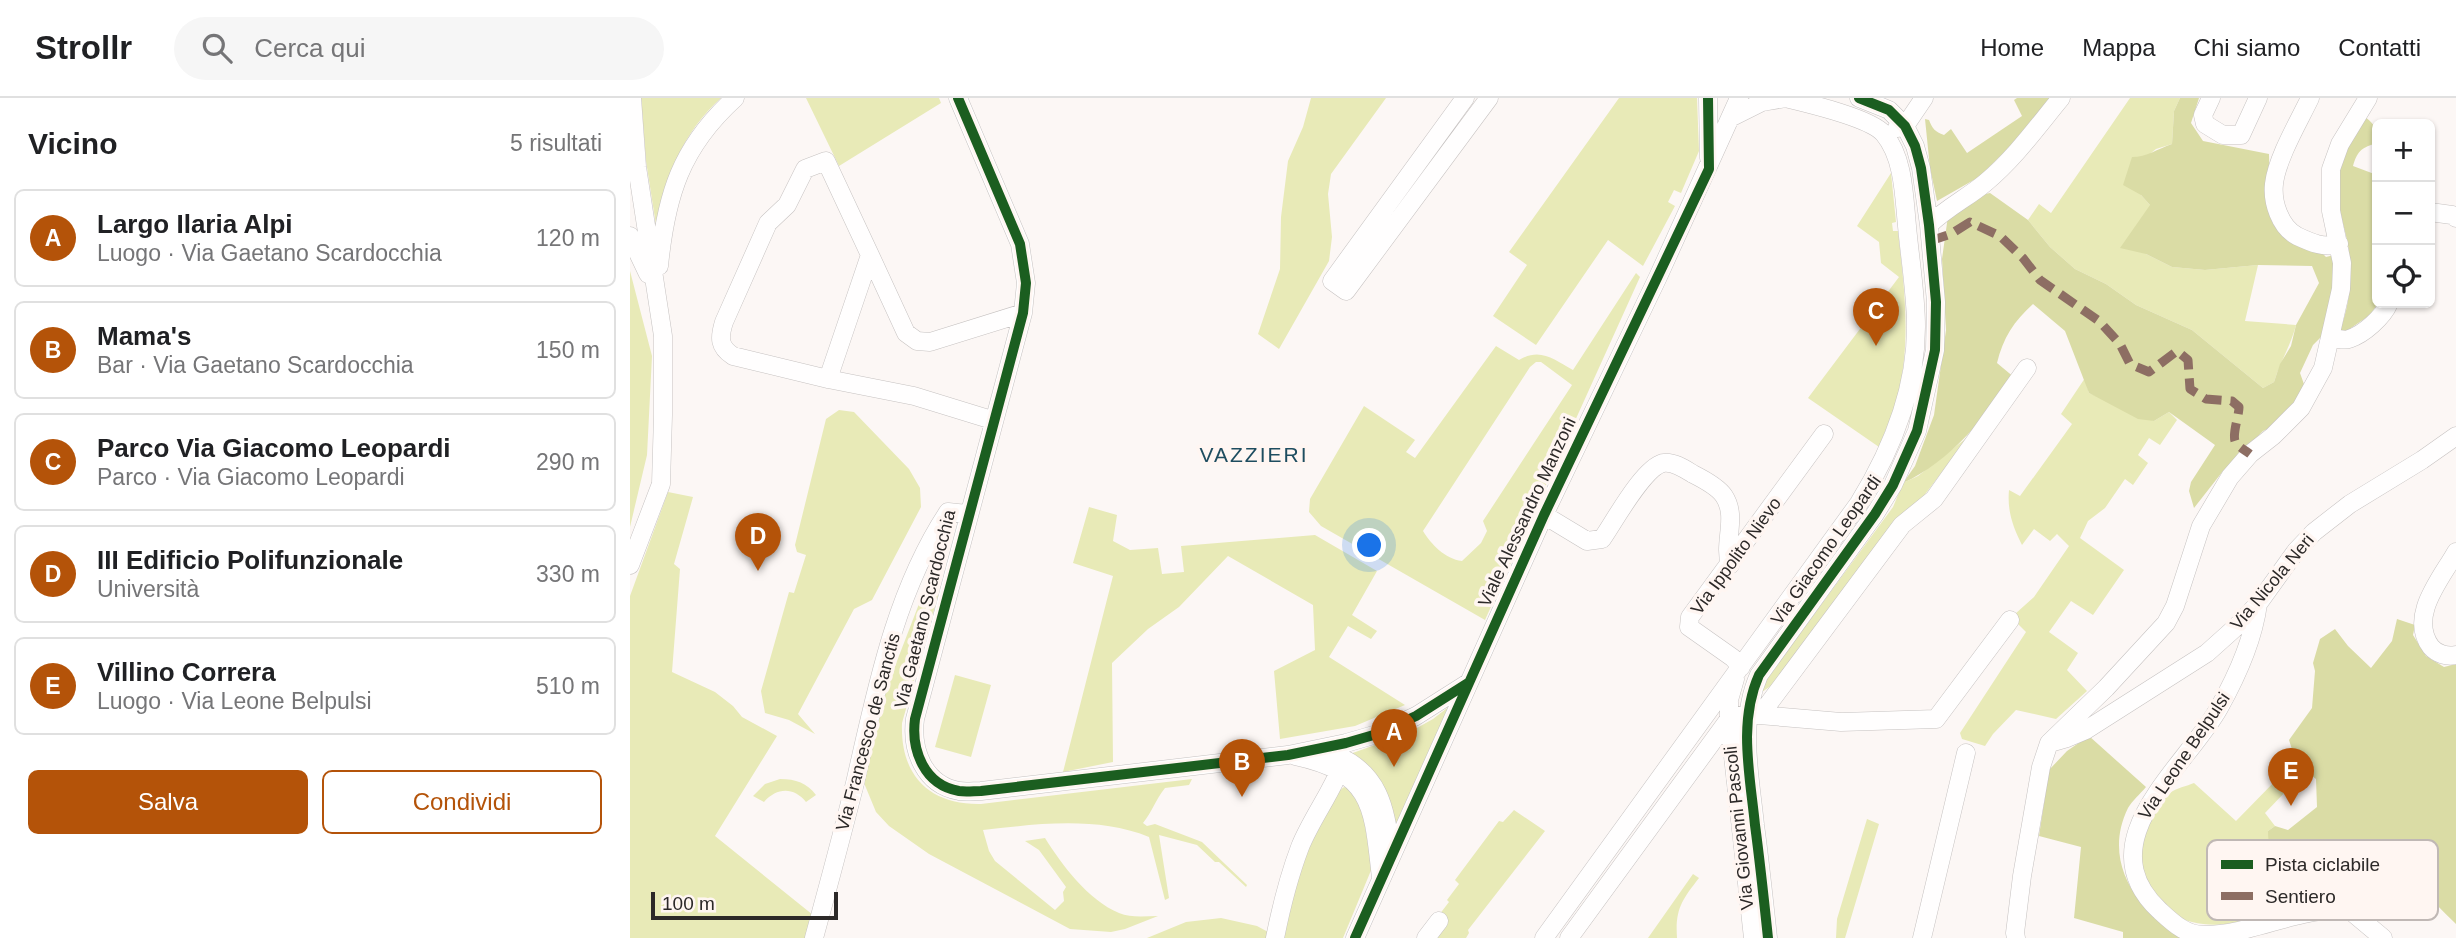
<!DOCTYPE html>
<html lang="it">
<head>
<meta charset="utf-8">
<style>
	body { margin:0; font-family:Helvetica,sans-serif; background:#f6f6f6; color:#202124 }
	.controls { position:absolute; right:21px; top:21px; display:grid; overflow:hidden; border-radius:10px; box-shadow:0 2px 5px #0004 }
	.controls button { width:63px; height:63px; display:grid; place-items:center; padding:0; border:0; border-bottom:2px solid #e0e0e0; background:#fff; color:#202124; font:35px sans-serif }
	.scale { position:absolute; left:21px; bottom:18px; width:187px; box-sizing:border-box; padding-left:7px; border:4px solid #2c2928; border-top:0; font-size:19px; line-height:24px; white-space:nowrap; color:#2c2928; -webkit-text-stroke:5px #fff6f2; paint-order:stroke }
	.you { position:absolute; left:740px; top:448px; width:24px; height:24px; margin:-18px; border:5px solid #fff; border-radius:50%; background:#1a73e8; box-shadow:0 0 0 10px #1a73e833 }
	.badge { display:grid; place-items:center; width:46px; height:46px; border-radius:50%; background:#b45309; color:#fff; font-size:23px; font-weight:700 }
	.pin { position:absolute; translate:-50% -58px; filter:drop-shadow(0 2px 4px #0008) }
	.pin::after { content:''; position:absolute; top:37px; width:24px; height:21px; background:inherit; clip-path:polygon(0 0,100% 0,50% 100%) }
	.list { margin:0; padding:0; list-style:none }
	h2 { display:flex; justify-content:space-between; align-items:center; height:91px; margin:0; padding:0 28px; font-size:30px }
	h2 small { font-size:23px; font-weight:400; color:#757577 }
	.list li { display:grid; grid-template-columns:46px 1fr auto; gap:21px; align-items:center; box-sizing:border-box; height:98px; margin:0 14px 14px; padding:0 14px; border:2px solid #e0e0e0; border-radius:10px }
	.list b { display:block; font-size:26px; white-space:nowrap }
	.list p { margin:0; font-size:23px; white-space:nowrap; color:#757577 }
	.list em { font-size:23px; font-style:normal; color:#757577 }
	.actions { display:flex; gap:14px; padding:21px 28px }
	.actions a { flex:1; padding:16px 0; border:2px solid #b45309; border-radius:10px; text-align:center; font-size:24px; color:#b45309 }
	.actions .main { background:#b45309; color:#fff }
	.icon { flex:none; width:38px; height:38px; fill:none; stroke:currentColor; stroke-width:2; stroke-linecap:round; stroke-linejoin:round }
	.map { position:relative; flex:none; width:1826px; height:840px; overflow:hidden }
	header { display:flex; align-items:center; gap:42px; box-sizing:border-box; height:98px; padding:0 35px; background:#fff; border-bottom:2px solid #e0e0e0 }
	header strong { font-size:33px }
	nav { display:flex; gap:38px; margin-inline-start:auto; font-size:24px }
	.search { width:490px; height:63px; background:#f6f6f6; display:flex; align-items:center; gap:18px; box-sizing:border-box; padding:0 24px; border-radius:38px; color:#757577; font-size:26px }
	main { display:flex }
	aside { flex:1; background:#fff }
	.map>svg:first-child { display:block }
</style>
</head>
<body>
<header>
<strong>Strollr</strong>
<div class="search"><svg class="icon" aria-label="search" viewBox="0 0 24 24"><circle cx="10" cy="10" r="6"/><path d="M15 15l6 6"/></svg>Cerca qui</div>
<nav><a>Home</a><a>Mappa</a><a>Chi siamo</a><a>Contatti</a></nav>
</header>
<main>
<aside>
<h2>Vicino<small>5 risultati</small></h2>
<ul class="list">
<li><span class="badge">A</span><div><b>Largo Ilaria Alpi</b><p>Luogo · Via Gaetano Scardocchia</p></div><em>120 m</em></li>
<li><span class="badge">B</span><div><b>Mama's</b><p>Bar · Via Gaetano Scardocchia</p></div><em>150 m</em></li>
<li><span class="badge">C</span><div><b>Parco Via Giacomo Leopardi</b><p>Parco · Via Giacomo Leopardi</p></div><em>290 m</em></li>
<li><span class="badge">D</span><div><b>III Edificio Polifunzionale</b><p>Università</p></div><em>330 m</em></li>
<li><span class="badge">E</span><div><b>Villino Correra</b><p>Luogo · Via Leone Belpulsi</p></div><em>510 m</em></li>
</ul>
<div class="actions"><a class="main">Salva</a><a>Condividi</a></div>
</aside>
<div class="map">
<svg width="1826" height="840" viewBox="0 0 1826 840">
	<rect width="100%" height="100%" fill="#fcf7f5"/>
	<!-- green -->
	<path fill="#e8eab7" fill-rule="evenodd" d="M11,0H91C53,34 36,78 26,127L16,63Z
		M176,0H309L311,5L209,68Z
		M681,0H756L701,76L698,96L702,139L699,163L649,251L628,236L650,171L651,119L658,63L673,29Z
		M989,0H1067L1069,53L1051,95L1044,92L1038,104L1045,108L1013,168L978,142L906,247L863,218L897,167L879,154Z
		M1500,0H1550L1544,13L1542,46L1526,51L1516,59L1511,97L1520,107L1516,156L1542,169L1575,172L1628,167L1615,223L1666,227C1661,247 1650,264 1644,284L1633,290L1562,232L1506,207L1476,186L1445,171L1420,149L1398,122L1409,106L1421,115Z
		M1261,75L1266,124L1262,125L1263,133H1268C1274,186 1281,240 1269,293C1264,313 1256,331 1249,349L1178,300L1269,179L1251,165L1249,144L1227,128Z
		M0,173L22,258L17,357L0,429Z
		M1006,175L1010,179L855,522L691,428L679,414L680,401L734,308L785,342L776,354L785,360L866,248L889,262C911,249 924,262 943,272ZM906,264H911L942,287L853,423L857,433L851,445L832,463C815,461 801,446 793,433L900,269Z
		M1455,280L1459,295L1524,323L1539,314L1547,322L1530,347L1519,340L1508,357L1518,365L1503,387L1495,381L1475,410L1458,423L1450,440L1494,472L1463,517L1441,503L1419,534L1448,555L1437,572L1457,593L1426,621L1386,612L1363,636L1355,648L1332,641L1330,635L1396,534L1388,526L1385,516L1404,499L1439,448L1427,436L1420,443L1404,431L1392,447C1383,429 1377,413 1379,392L1390,398L1442,326L1431,316Z
		M209,312L224,314L279,371L290,390L291,409L242,502L224,511L168,616L185,636L159,622L135,615L131,593L159,494L164,495L176,457L167,454L165,447L196,321Z
		M1339,338L1287,407L1148,583L1132,594L1129,591L1263,409L1273,385L1288,378Z
		M38,394L63,399L44,466L50,471L42,574L85,594L103,608L112,619L147,638L85,738L183,817L176,840H0V498Z
		M459,409L487,417L483,443L500,452L528,450L532,476L554,474L551,448L685,437L747,473L722,517L747,533L741,541L718,528L699,559L775,607L725,628L650,641L644,573L685,552L683,507L598,458L549,509L518,531L482,565L483,664L433,674L483,478L443,465Z
		M312,446L318,447L305,490L308,498L272,625C270,677 299,707 351,706L562,681L559,687L535,690C526,701 522,714 513,725L517,728L525,726L572,744L617,787L616,789L589,764H585L567,747L529,737L539,800L535,802L519,739C467,718 407,726 353,732L359,753L365,763L425,812L434,803L433,794L436,789L409,752L395,743L415,740C432,767 458,802 489,815C501,820 515,818 528,818L495,831L481,834L440,831L299,756L259,728L246,714L234,685L257,589Z
		M325,577L361,587L341,659L305,649Z
		M821,607L767,731L720,656L778,635L803,621Z
		M1651,677L1660,689L1635,715L1645,728L1638,733L1645,758L1660,769L1667,781L1681,794L1698,800C1686,803 1673,805 1661,809C1628,818 1597,833 1562,824C1542,820 1528,803 1519,786C1506,758 1507,742 1523,716C1528,709 1533,701 1540,695C1546,690 1557,688 1564,685L1606,723Z
		M150,681C166,681 177,685 186,697L176,704C164,689 147,689 134,704L123,698L135,686Z
		M714,689L722,692L731,703L742,770L713,840H653L671,763L703,698Z
		M884,712L915,733L838,832L839,835L836,840H801L809,817L819,804L817,802L829,786L825,782L869,723L873,724Z
		M1237,721L1249,726L1215,840H1206L1207,821Z
		M1063,776L1069,780C1052,802 1045,811 1047,840H1018Z
		M591,820L627,828L640,835L638,840H517L556,824Z"/>
	<!-- forest -->
	<path fill="#dadca5" d="M1387,0H1420L1392,37L1349,79L1307,103L1300,70L1295,21L1299,22C1302,30 1305,34 1314,37L1321,31L1337,55L1392,18L1384,2Z
		M1550,0H1569L1561,25L1573,43L1639,56L1640,102L1696,159L1704,157L1708,168L1694,236L1683,247L1670,275L1675,289L1666,304L1646,327L1633,333L1593,373L1564,410L1559,393L1561,384L1585,347L1539,314L1524,323L1508,321L1459,295L1435,233L1403,206C1384,223 1373,240 1367,265L1385,280C1352,321 1321,363 1273,385L1285,368L1304,317L1316,232L1312,161L1318,118L1346,98L1360,95L1398,122L1420,149L1445,171L1476,186L1506,207L1562,232L1633,290L1644,284L1650,266L1661,248L1666,227L1689,185L1682,168L1628,167L1575,172L1542,169L1516,156L1490,150L1520,107L1511,97L1493,87L1502,59C1517,59 1527,51 1542,46L1544,13Z
		M1735,19C1746,27 1748,33 1744,46C1731,50 1727,54 1723,68L1747,77L1748,205L1740,217L1715,234L1710,232C1721,204 1723,171 1717,142C1711,116 1702,88 1711,62C1716,47 1727,33 1735,19Z
		M1767,521L1785,527L1783,537L1796,558L1814,569L1826,566V826C1798,800 1776,770 1748,744L1717,763L1707,790L1698,800C1676,792 1674,785 1660,769C1647,755 1638,756 1638,733L1645,728L1658,732L1687,709L1686,681L1667,667L1659,642L1682,610L1685,573L1683,565L1690,541L1705,531L1718,548L1741,570L1762,543Z
		M1459,638L1516,689C1510,696 1502,703 1498,710C1471,765 1509,816 1556,840H1493V834L1444,820L1451,749L1409,738L1419,672L1437,653Z"/>
	<g fill="none" stroke-linecap="round" stroke-linejoin="round">
		<defs>
			<path id="minor" d="M328,0L390,146L396,185L393,215L285,621C281,652 294,687 329,693C336,694 344,693 351,693L658,657L716,645L747,636L786,618L838,585
				M835,0L702,183L716,193L859,0
				M1078,0L1079,60
				M1581,0L1573,17L1575,26L1593,37H1611L1628,0
				M1680,0C1669,23 1647,60 1644,86C1642,104 1650,129 1667,138C1682,145 1693,150 1709,146
				M1100,20L1132,4L1156,0
				M1267,30L1275,28L1294,0
				M1800,114L1822,117L1826,120
				M1299,127C1316,110 1337,100 1355,85C1385,60 1407,29 1431,0
				M0,138L18,176
				M240,157L276,235L287,243L300,244L393,215
				M29,168C36,97 51,49 105,0
				M1702,240C1707,240 1714,243 1719,241C1734,236 1753,219 1759,205
				M198,281L240,157L196,63L175,71L157,107L138,125L94,224C89,240 89,249 103,258L198,281L284,298L362,322
				M914,417L957,443L972,441C984,424 1013,370 1033,365C1043,363 1055,371 1063,376C1073,381 1088,389 1094,398C1108,419 1093,444 1100,467
				M1826,454C1811,481 1778,518 1801,549C1807,556 1817,559 1826,557
				M0,467L31,386L33,317V238L7,69L2,0
				M1628,506C1623,543 1607,578 1589,610C1556,669 1456,743 1529,812C1542,824 1555,837 1574,837C1608,837 1641,823 1674,816C1687,813 1702,812 1716,809L1753,840
				M1111,569L1103,560L1059,529L1060,519L1194,336
				M1105,581L1099,602V621L1123,840
				M1131,616L1272,427L1304,401L1397,270
				M1423,644L1437,640L1456,632L1577,555L1606,529L1628,506L1666,453L1684,434L1720,406L1792,362L1826,338
				M706,657C752,677 755,713 762,757
				M665,658C744,675 743,709 751,780
				M184,840C198,789 212,737 225,685C246,593 265,494 318,414L337,416
				M645,840C651,810 659,778 670,749C682,719 705,690 714,661
				M725,840L914,417L1028,179L1109,0
				M796,840L809,823
				M914,840L1229,405C1261,353 1286,291 1286,229C1286,196 1280,162 1277,128C1274,99 1274,60 1254,36C1241,20 1176,5 1155,0
				M939,840L1099,621L1117,616L1211,624L1306,621L1380,522
				M1138,840C1134,802 1130,764 1125,727C1120,677 1108,624 1129,577L1245,416L1263,387L1287,333L1305,252L1306,204L1299,127L1291,70L1285,48L1275,28L1259,12L1229,0
				M1292,840L1336,655
				M1386,840L1385,835L1392,778L1411,669L1419,645L1476,590L1536,525L1545,508L1571,428L1600,379L1620,356L1643,338L1671,310L1693,270L1711,191L1712,165L1701,113V71L1710,46L1738,0"/>
		</defs>
		<!-- minor casing -->
		<use href="#minor" stroke="#c6c2c1" stroke-width="19"/>
		<!-- minor -->
		<use href="#minor" stroke="#fffefe" stroke-width="18"/>
		<!-- quiet -->
		<path stroke="#8d6e63" stroke-width="9" stroke-dasharray="18 9" stroke-linecap="butt" d="M1300,143L1321,136L1340,124L1370,138L1393,160L1410,182L1469,223L1490,246L1500,266L1519,274L1547,253L1558,262L1560,291L1576,301L1602,303L1609,309C1609,319 1601,338 1606,345C1609,349 1616,353 1620,356"/>
		<defs>
			<path id="cycleway" d="M328,0L390,146L396,185L393,215L285,621C281,652 294,687 329,693C336,694 344,693 351,693L658,657L716,645L747,636L786,618L838,585
				M725,840L914,417L1079,71L1078,0
				M1138,840C1134,802 1130,764 1125,727C1120,677 1108,624 1129,577L1245,416L1263,387L1287,333L1305,252L1306,204L1299,127L1291,70L1285,48L1275,28L1259,12L1229,0"/>
		</defs>
		<!-- cycleway casing -->
		<use href="#cycleway" stroke="#fff6f2" stroke-width="15"/>
		<!-- cycleway -->
		<use href="#cycleway" stroke="#1b5e20" stroke-width="10"/>
	</g>
	<g text-anchor="middle" dominant-baseline="central" stroke-width="7" stroke-linejoin="round" paint-order="stroke">
		<!-- street labels -->
		<g font-size="18" fill="#2c2928" stroke="#fff6f2">
			<text transform="translate(897 414) rotate(-65)">Viale Alessandro Manzoni</text>
			<text transform="translate(1196 452) rotate(-55)">Via Giacomo Leopardi</text>
			<text transform="translate(1106 458) rotate(-54)">Via Ippolito Nievo</text>
			<text transform="translate(1642 484) rotate(-50)">Via Nicola Neri</text>
			<text transform="translate(295 511) rotate(-76)">Via Gaetano Scardocchia</text>
			<text transform="translate(238 634) rotate(-75)">Via Francesco de Sanctis</text>
			<text transform="translate(1554 658) rotate(-56)">Via Leone Belpulsi</text>
			<text transform="translate(1109 730) rotate(-96)">Via Giovanni Pascoli</text>
		</g>
		<!-- quarter labels -->
		<g font-size="21" letter-spacing="2" fill="#1e4d60" stroke="#fff6f2">
			<text x="624" y="356">VAZZIERI</text>
		</g>
	</g>
	<!-- legend -->
	<rect x="1577" y="742" width="231" height="80" rx="10" fill="#fff6f2" stroke="#c0b8b5" stroke-width="2"/>
	<rect x="1591" y="762" width="32" height="9" fill="#1b5e20"/>
	<rect x="1591" y="794" width="32" height="8" fill="#8d6e63"/>
	<g font-size="19" fill="#2c2928">
		<text x="1635" y="773">Pista ciclabile</text>
		<text x="1635" y="805">Sentiero</text>
	</g>
</svg>
<div class="controls">
<button>+</button>
<button>−</button>
<button><svg class="icon" aria-label="locate" viewBox="0 0 24 24"><circle cx="12" cy="12" r="6"/><path d="M12 2v4M12 18v4M2 12h4M18 12h4"/></svg></button>
</div>
<div class="scale">100 m</div>
<div class="you"></div>
<div class="pin badge" style="left:764px;top:669px">A</div>
<div class="pin badge" style="left:612px;top:699px">B</div>
<div class="pin badge" style="left:1246px;top:248px">C</div>
<div class="pin badge" style="left:128px;top:473px">D</div>
<div class="pin badge" style="left:1661px;top:708px">E</div>
</div>
</main>
</body>
</html>
